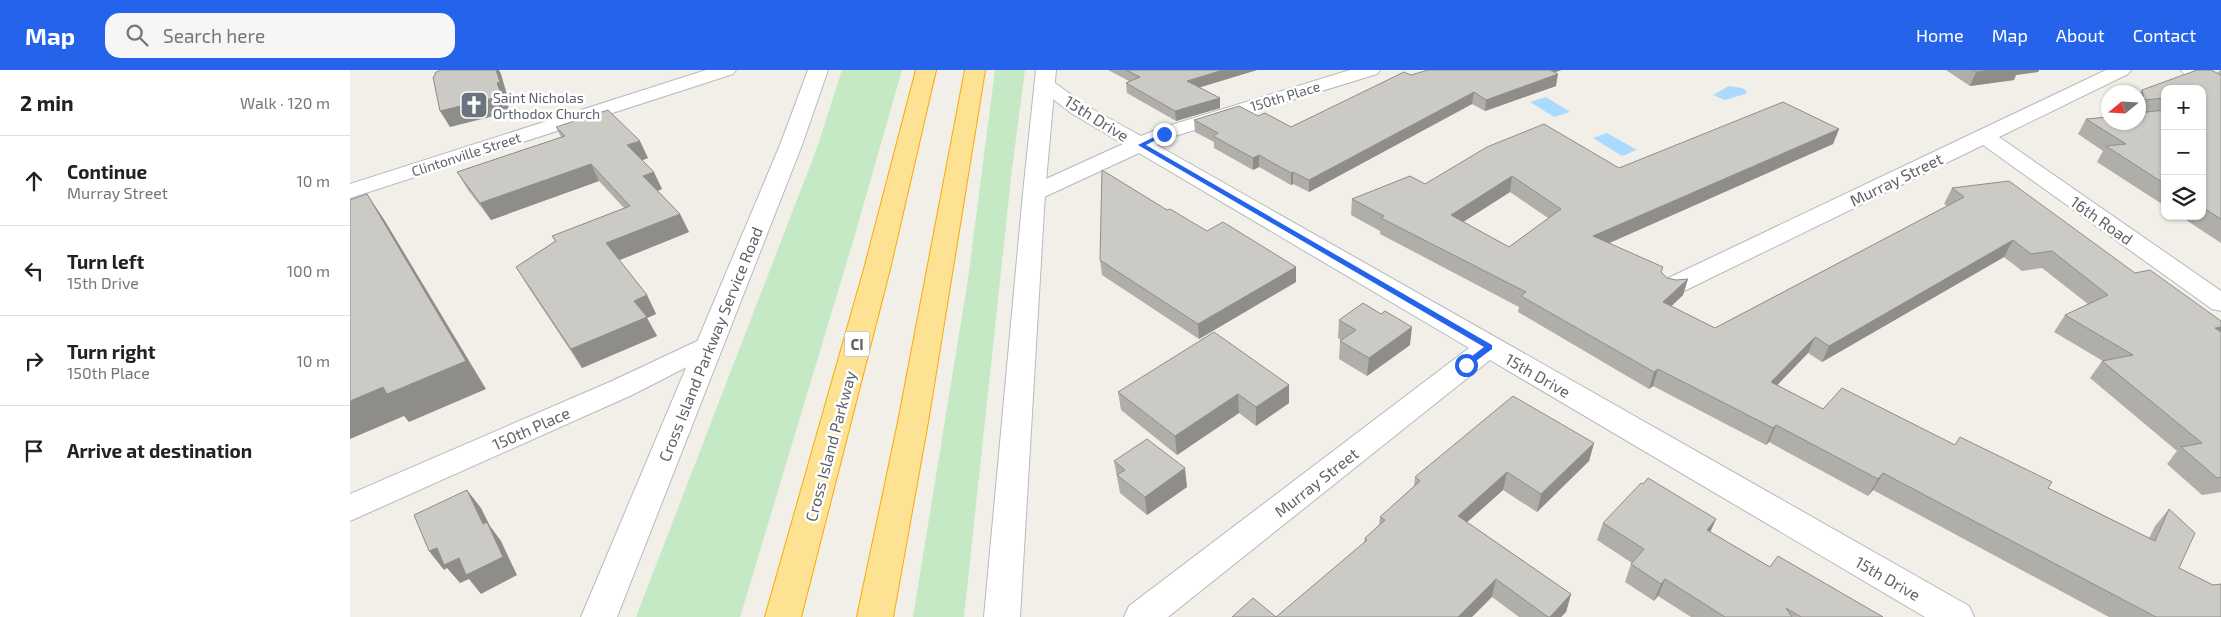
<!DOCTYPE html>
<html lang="en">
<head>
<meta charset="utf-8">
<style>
	body { margin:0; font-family:"Exo 2",sans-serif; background:#f6f6f6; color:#222 }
	.controls { position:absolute; right:15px; top:15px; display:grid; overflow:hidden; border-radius:10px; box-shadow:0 1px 4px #0004 }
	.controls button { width:45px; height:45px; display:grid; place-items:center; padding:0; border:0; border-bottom:1px solid #e0e0e0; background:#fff; color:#222; font:25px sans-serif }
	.compass { position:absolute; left:1751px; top:15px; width:45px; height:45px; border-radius:50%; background:#fff; box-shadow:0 1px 4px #0004; rotate:252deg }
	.stop { position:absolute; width:15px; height:15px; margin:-11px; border:4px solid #2563eb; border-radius:50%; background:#fff }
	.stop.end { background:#2563eb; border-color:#fff; box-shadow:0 1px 5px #0008 }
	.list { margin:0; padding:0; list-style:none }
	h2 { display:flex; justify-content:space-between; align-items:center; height:65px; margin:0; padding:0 20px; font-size:21px }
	h2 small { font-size:16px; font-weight:400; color:#767676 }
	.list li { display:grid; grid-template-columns:32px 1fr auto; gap:15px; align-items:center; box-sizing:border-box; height:90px; padding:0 20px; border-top:1px solid #e0e0e0 }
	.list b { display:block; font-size:19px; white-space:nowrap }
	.list p { margin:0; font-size:16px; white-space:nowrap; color:#767676 }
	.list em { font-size:16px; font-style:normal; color:#767676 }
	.icon { flex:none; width:28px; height:28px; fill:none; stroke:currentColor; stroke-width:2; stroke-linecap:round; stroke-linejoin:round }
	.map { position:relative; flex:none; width:1871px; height:547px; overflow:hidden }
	header { display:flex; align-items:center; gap:30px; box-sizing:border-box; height:70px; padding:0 25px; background:#2563eb; color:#fff }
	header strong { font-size:24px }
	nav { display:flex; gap:28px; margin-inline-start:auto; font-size:18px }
	.search { width:350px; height:45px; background:#f6f6f6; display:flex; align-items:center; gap:12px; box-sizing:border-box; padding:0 18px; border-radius:15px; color:#767676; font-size:19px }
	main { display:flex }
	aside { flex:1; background:#fff }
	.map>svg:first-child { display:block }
</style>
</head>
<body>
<header>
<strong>Map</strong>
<div class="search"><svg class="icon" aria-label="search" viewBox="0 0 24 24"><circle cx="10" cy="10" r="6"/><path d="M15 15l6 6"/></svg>Search here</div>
<nav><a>Home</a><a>Map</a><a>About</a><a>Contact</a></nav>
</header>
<main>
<aside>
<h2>2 min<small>Walk · 120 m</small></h2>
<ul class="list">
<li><svg class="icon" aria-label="ahead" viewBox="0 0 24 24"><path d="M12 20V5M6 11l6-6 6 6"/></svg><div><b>Continue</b><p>Murray Street</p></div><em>10 m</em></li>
<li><svg class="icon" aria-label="left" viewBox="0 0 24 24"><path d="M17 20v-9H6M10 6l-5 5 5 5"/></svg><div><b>Turn left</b><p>15th Drive</p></div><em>100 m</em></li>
<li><svg class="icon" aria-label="right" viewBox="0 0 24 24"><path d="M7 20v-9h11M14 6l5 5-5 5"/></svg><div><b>Turn right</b><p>150th Place</p></div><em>10 m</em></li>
<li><svg class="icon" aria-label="arrive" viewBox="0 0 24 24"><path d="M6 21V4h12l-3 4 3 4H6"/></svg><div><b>Arrive at destination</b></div></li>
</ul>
</aside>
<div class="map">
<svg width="1871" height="547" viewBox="0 0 1871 547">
	<rect width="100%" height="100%" fill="#f1efe8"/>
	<!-- green -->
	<path fill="#c5e8c5" d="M492,0H552L504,168L390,547H286L467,78Z
		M645,0H675L662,99L614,547H563L618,209Z"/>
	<!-- water -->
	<path fill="#aadaff" d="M1379,16L1392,18L1397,21L1395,24L1375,30L1363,25Z
		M1196,27L1220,42L1204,47L1180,32Z
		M1257,63L1287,80L1272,86L1243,68Z"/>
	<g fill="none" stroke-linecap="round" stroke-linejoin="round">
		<defs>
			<path id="street" d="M1000,0H1030L1027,4L825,66L807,75L1619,536L1624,547H1575L1140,290L818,547H774L779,536L1119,278L789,83L692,128L684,130L676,128L673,123L676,118L773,74L721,43L684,14L687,10H701L735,35L791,66L811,58Z
				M1756,0H1781L1778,4L1649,67L1871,221V241L1862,239L1633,75L1330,223L1321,225L1312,223L1308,217L1312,211Z
				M360,265L370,268L374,274L370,280L282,325L0,451V424L262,311Z"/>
			<path id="secondary" d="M356,0H386L383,4L0,128V114Z
				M458,0H478L452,75L267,547H231L430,75Z
				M686,0H706L695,123L670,547H634L673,123Z
				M1831,0H1856L1871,8V22L1834,4Z"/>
			<path id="highway" d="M566,0H586L540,199L451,547H415L514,199Z
				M615,0H635L578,352L543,547H507L548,352Z"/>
		</defs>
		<!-- street casing -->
		<use href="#street" stroke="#b5b8bc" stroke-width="2"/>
		<!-- secondary casing -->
		<use href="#secondary" stroke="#b6babf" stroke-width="2"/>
		<!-- highway casing -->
		<use href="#highway" stroke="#f9ab00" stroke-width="2"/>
		<!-- street -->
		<use href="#street" fill="#fff" fill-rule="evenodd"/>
		<!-- secondary -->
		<use href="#secondary" fill="#fff" fill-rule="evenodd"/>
		<!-- highway -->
		<use href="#highway" fill="#fde293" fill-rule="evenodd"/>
	</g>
	<!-- wall -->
	<path fill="#afaea9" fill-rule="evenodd" d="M758,0H907L850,17L870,38L826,51L777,23L776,13L779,11Z
		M1596,0H1689L1688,2L1666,5L1664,10L1620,16Z
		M1870,0H1871V173L1830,146H1852V19H1815V136L1747,92L1753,81L1728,64L1736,49L1788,52V25L1792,20L1868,3Z
		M1205,2L1206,16L1135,41L1122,34L959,122L943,114L941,115L909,97L903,100L864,78V72L845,62L844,50L908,46L941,57L1061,5Z
		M206,57L298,88L292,90L312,119L308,121L330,144L339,162L269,190L297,225L306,244L297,248L307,266L232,298L177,215L166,197L205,171L202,166L274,138L249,111L141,150L118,120L107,102L211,67Z
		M1489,59L1483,74L1259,173L1311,202L1317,208L1326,210L1338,209L1333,225L1321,236L1365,258L1597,136L1594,134L1602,118L1785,203L1871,251V422L1852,425L1817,394L1827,381L1740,308L1752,291H1753L1704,262L1715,245L1738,234L1692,198L1672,201L1654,187L1472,292L1458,283L1427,315L1473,339L1605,375L1698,418L1799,468L1805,456L1819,439L1829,498L1871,547H1759L1523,420L1518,426L1419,372L1416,375L1303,316L1299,319L1168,242L1169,237L1030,164V161L1001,145L1002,129L1075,114L1269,98ZM1160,122L1198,148L1159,177L1113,152Z
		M817,140L857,161L946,197V212L849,269L752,205L750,190Z
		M989,250L1060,275L1017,306L989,289L990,271L991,270L988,268Z
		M939,315V333L906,356L889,343L827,385L771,340L768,322Z
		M1244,373L1239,391L1187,442L1153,420L1117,452L1221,524L1216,542L1211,547H1169L1142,527L1014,472L1015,468L1029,455L1030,447L1064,416L1065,407Z
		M764,391L837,417L797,445L770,423Z
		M1366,449L1360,462L1420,497L1533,547H1341L1308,526L1304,531L1275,512L1281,494L1282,493L1247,470L1253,453Z"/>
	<!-- shaded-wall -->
	<path fill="#8f8d8a" d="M146,0H149L151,4L158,28H156L160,42L100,57L90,41L147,13Z
		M873,0H907L838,21L837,11Z
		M1192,0H1212L1191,7Z
		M1642,0H1689L1688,2L1666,5L1664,10L1620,16L1626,2Z
		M1208,4L1206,16L1135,41L1136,30Z
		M1124,22L1122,34L959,122V110Z
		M870,28V38L826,51L825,41Z
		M1489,59L1483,74L1239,182L1243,166Z
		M290,71L298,88L285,93L277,75Z
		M909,85V97L903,100V88Z
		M241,94L249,111L141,150L130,133Z
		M304,102L312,119L301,123L293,106Z
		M943,102V114L941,115V103Z
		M1162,106L1160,122L1099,161L1101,145Z
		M17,124L35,151L136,319L59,352L54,346L0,369V331L33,317Z
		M330,144L339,162L265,192L256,173Z
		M1663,170L1654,187L1472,292L1479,276Z
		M946,197V212L849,269L848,254Z
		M1338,209L1333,225L1308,249L1313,232Z
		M297,225L306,244L297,248L307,266L232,298L221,279L284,231Z
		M1062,257L1060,275L1017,306L1019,288Z
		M1871,257V266L1865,258Z
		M1465,267L1458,283L1414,329L1421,312Z
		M1308,299L1303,316L1299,319L1304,302Z
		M939,315V333L906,356V337Z
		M888,324L889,343L827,385L825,366Z
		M1426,355L1419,372L1416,375L1423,358Z
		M1244,373L1239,391L1187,442L1191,424Z
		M835,398L837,417L797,445L795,427Z
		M1157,402L1153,420L1105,463L1108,446Z
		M1533,403L1523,420L1518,426L1528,409Z
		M117,420L131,438L140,456L151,471L167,505L131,524L119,509L110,513L97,498L94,500L79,481L133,454Z
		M1366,449L1358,467L1357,460Z
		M1146,509L1142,527L1122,547H1108Z
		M1315,509L1308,526L1304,531L1311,514Z
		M1221,524L1216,542L1211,547H1200Z"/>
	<!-- building -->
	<path fill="#cccac5" stroke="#8f8d8a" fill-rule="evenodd" d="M90,0H146L150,12L147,13L152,26L90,41L83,7L85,6V3Z
		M776,0H873L837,11L870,28L825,41L776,13L790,7Z
		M1078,0H1200L1208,4L1136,30L1124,22L959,110L943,102L941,103L909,85L903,88L863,66L868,63L844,50L889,36L908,46L915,43L941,57L1054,2L1061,5Z
		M1623,0H1642L1626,2Z
		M1847,0H1861L1871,5V149L1852,137V19H1815V28L1794,30L1792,20Z
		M1433,32L1489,59L1243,166L1313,197L1311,202L1317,208L1326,210L1338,209L1313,232L1365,258L1614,127L1602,118L1659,111L1785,203L1800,200L1871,251V257L1865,258L1871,262V407L1867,408L1831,377L1852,373L1752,291L1783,285L1715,245L1758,225L1702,181L1681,184L1663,170L1479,276L1465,267L1421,312L1473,339L1492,318L1605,375L1610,367L1702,412L1698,418L1805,471L1819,439L1845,463L1829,498L1863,515L1871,514V547H1806L1533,403L1528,409L1426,355L1423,358L1308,299L1304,302L1171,226L1176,222L1031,148L1034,146L1002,129L1060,106L1075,114L1137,77L1194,54L1269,98ZM1162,106L1211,139L1159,177L1101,145Z
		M258,40L290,71L277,75L304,102L293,106L330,144L256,173L297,225L284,231L297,247L221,279L166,197L206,171L202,166L280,136L241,94L130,133L107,102L215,66L206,57Z
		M1815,40V114L1756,76L1776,74L1736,49L1758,47V52H1788V43Z
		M752,100L817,140L820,139L857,161L873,152L946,197L848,254L750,190Z
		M17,124L116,291L37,324L33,317L0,331V130Z
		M1013,233L1031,244L1035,241L1062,257L1019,288L990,271L1006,260L989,250Z
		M864,262L939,315L906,337L888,324L825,366L768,322Z
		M1163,326L1244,373L1191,424L1157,402L1108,446L1221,524L1200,547H1198L1146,509L1108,547H882L903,528L926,547L1017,470L1015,468L1035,450L1030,447L1070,411L1065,407Z
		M797,369L835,398L795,427L767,405L775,400L764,391Z
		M1298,408L1366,449L1357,460L1420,497L1428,486L1533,547H1451L1436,538L1442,547H1375L1315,509L1311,514L1281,494L1294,479L1253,453L1291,413L1293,414Z
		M117,420L133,454L137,452L153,487L116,505L109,488L94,495L87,478L79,481L64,445Z"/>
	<!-- route -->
	<path fill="#2563eb" d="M814,62L816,65L796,75L1142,275V279L1118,297H1113V293L1134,277L788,75Z"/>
	<!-- icons -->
	<defs>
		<symbol id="church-square" viewBox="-11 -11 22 22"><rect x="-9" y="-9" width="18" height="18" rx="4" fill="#6b7280" stroke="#fff"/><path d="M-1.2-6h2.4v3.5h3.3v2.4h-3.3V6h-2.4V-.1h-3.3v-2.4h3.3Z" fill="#fff"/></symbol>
	</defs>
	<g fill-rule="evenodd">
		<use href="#church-square" x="108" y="19" width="32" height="32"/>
	</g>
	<g text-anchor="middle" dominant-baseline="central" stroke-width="5" stroke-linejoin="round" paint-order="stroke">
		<!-- far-street labels -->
		<g font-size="14" fill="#5f6368" stroke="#fff">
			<text transform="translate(935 26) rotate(-17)">150th Place</text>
			<text transform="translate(116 84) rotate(-18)">Clintonville Street</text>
		</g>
		<!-- far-worship labels -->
		<g font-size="14" fill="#5b616d" stroke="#fff" text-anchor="start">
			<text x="143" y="27">Saint Nicholas<tspan x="143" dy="16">Orthodox Church</tspan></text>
		</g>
		<!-- shield labels -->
		<rect fill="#fff" stroke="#8f9295" stroke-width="1" x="494.5" y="261.5" width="25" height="25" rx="4"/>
		<g font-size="15" font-weight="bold" fill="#5f6368">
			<text x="507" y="274">CI</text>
		</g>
		<!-- street labels -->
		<g font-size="16" fill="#5f6368" stroke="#fff">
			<text transform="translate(747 48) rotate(32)">15th Drive</text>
			<text transform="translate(1546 109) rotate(-26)">Murray Street</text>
			<text transform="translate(1752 150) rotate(35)">16th Road</text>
			<text transform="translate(360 274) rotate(-68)">Cross Island Parkway Service Road</text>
			<text transform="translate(1188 305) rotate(30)">15th Drive</text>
			<text transform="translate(181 358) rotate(-24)">150th Place</text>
			<text transform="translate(480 376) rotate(-75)">Cross Island Parkway</text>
			<text transform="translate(966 412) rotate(-38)">Murray Street</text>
			<text transform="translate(1538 508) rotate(30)">15th Drive</text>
		</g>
	</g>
</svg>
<div class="controls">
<button>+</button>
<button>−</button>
<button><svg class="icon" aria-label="layers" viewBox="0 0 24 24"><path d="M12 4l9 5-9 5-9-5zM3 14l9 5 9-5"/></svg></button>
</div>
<svg class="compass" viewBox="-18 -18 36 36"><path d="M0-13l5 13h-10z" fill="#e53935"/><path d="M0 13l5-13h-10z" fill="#767676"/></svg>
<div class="stop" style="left:1116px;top:295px"></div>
<div class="stop end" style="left:814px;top:64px"></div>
</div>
</main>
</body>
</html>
